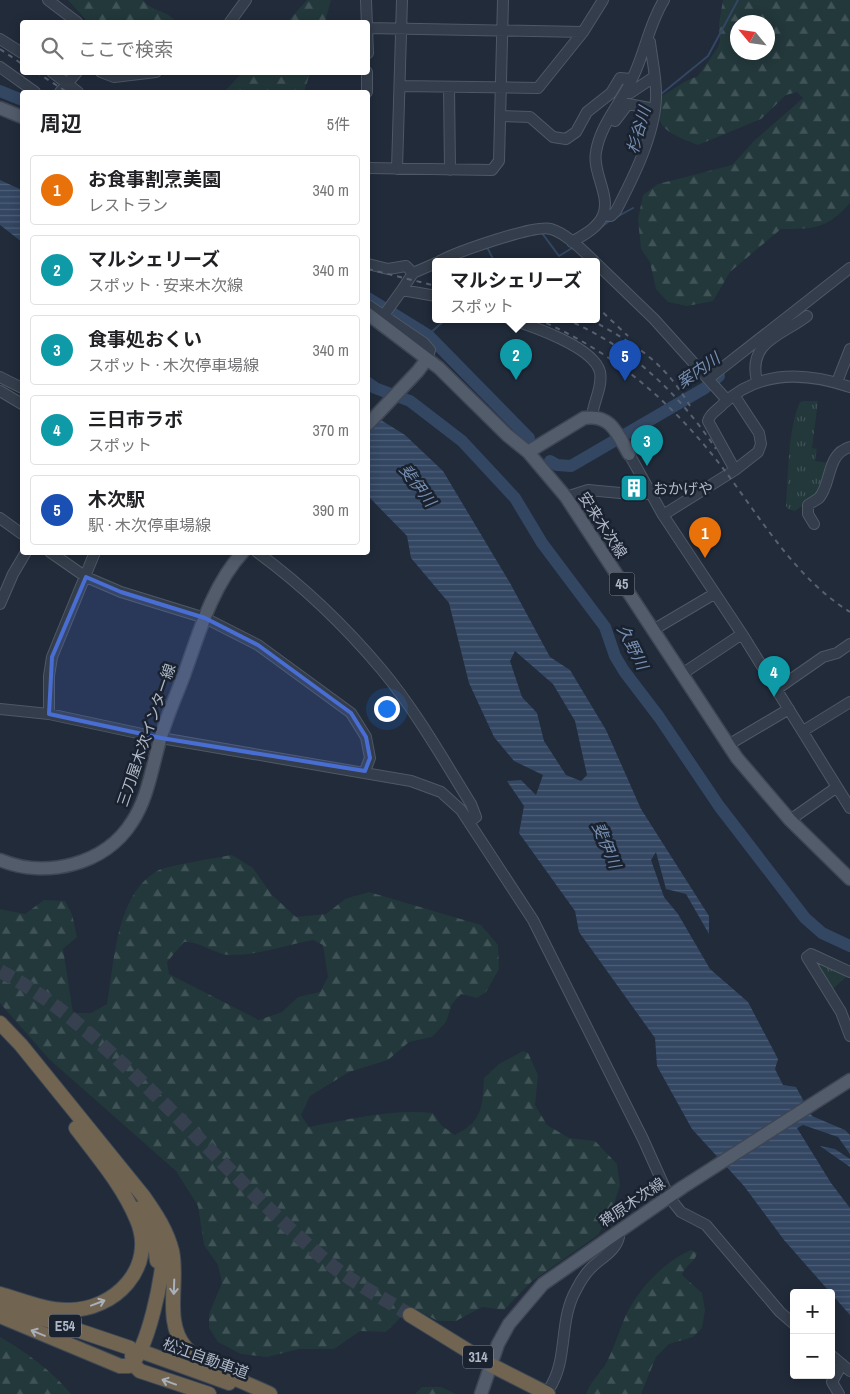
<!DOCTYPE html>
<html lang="ja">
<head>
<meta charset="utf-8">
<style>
	body { margin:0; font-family:"Archivo Narrow","Noto Sans JP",sans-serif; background:#f2f2f2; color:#202124 }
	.controls { position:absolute; right:15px; bottom:15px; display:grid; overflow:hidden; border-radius:5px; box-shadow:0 2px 12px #0003 }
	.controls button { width:45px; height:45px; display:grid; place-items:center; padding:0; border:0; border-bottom:1px solid #e0e0e0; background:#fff; color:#202124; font:25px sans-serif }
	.compass { position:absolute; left:730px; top:15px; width:45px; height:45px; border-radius:50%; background:#fff; box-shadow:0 2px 12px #0003; rotate:299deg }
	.you { position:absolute; left:386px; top:708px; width:18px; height:18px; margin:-12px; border:4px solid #fff; border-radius:50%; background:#1a73e8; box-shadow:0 0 0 8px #1a73e833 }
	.badge { display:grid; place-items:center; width:32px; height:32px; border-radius:50%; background:#7c3aed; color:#fff; font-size:16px; font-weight:700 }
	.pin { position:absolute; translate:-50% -41px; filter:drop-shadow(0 1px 2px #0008) }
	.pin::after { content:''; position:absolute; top:26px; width:18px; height:15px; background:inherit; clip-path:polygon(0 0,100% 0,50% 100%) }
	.popup { position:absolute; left:432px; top:258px; width:168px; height:65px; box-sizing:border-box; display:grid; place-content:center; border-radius:5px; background:#fff; filter:drop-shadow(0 1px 4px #0005); font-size:16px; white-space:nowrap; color:#757577 }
	.popup b { font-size:19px; color:#202124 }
	.popup::after { content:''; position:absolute; left:50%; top:100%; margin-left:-10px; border:10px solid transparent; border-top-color:#fff }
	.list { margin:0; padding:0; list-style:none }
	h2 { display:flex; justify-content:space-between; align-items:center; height:65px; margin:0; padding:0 20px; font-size:21px }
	h2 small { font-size:16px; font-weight:400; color:#757577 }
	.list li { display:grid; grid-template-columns:32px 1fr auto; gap:15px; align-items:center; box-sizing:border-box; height:70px; margin:0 10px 10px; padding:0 10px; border:1px solid #e0e0e0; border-radius:5px }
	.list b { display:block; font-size:19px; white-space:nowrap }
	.list p { margin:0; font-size:16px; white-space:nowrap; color:#757577 }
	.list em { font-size:16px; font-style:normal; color:#757577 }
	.icon { flex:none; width:28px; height:28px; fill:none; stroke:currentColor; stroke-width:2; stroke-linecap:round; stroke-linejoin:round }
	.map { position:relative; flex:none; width:850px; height:1394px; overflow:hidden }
	.search { position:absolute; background:#fff; box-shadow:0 2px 12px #0003; left:20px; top:20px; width:350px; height:55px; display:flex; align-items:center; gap:12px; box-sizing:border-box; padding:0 18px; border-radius:5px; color:#757577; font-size:19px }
	.panel { position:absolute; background:#fff; box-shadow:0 2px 12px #0003; left:20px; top:90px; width:350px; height:465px; border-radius:5px }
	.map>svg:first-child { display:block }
</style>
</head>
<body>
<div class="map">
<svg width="850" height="1394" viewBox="0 0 850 1394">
	<defs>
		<pattern id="grass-tufts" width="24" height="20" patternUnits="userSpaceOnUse" patternTransform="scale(1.25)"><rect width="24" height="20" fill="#23383b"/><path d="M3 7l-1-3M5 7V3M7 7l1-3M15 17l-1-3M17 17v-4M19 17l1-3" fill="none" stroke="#405356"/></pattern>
		<pattern id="forest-firs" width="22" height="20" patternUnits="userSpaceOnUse" patternTransform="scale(1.25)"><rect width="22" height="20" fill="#23383b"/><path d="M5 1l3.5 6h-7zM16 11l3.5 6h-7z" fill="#405356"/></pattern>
		<pattern id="water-rules" width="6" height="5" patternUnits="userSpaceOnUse" patternTransform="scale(1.25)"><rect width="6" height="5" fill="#334662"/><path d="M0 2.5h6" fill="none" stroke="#4e5f77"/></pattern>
	</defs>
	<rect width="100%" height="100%" fill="#212b3a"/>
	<!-- grass -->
	<path fill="url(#grass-tufts)" d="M804,401H818L812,448L817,449L815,461L829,463L817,496L795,511L788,509L786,506C788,478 788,427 800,402Z
		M817,960L849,974L831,991L813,961Z"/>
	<!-- forest -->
	<path fill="url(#forest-firs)" fill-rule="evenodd" d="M68,0H143C150,11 168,10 176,22H88Z
		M307,0H331L325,22H287Z
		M723,0H850V203C827,229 815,229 781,229L730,272L713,301L687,306L668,302L656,289L650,262L641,249L638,219L643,195L658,184L732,165L755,140L803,98L797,92L786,95L761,119L698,145C686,140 659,132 659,116C659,109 661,102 662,96L686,81L698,76L718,47L720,41L719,24ZM738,22H768V52H738Z
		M242,73V72L310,73L304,92H224Z
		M232,855L253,868L272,895L296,917L326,914L345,899L369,892L481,925L498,945L499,969L486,992L477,998L461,994L452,1004L446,1022L432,1037L409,1042L388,1060L349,1072L310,1096L301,1115L309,1127C351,1119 390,1109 433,1113L442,1126L455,1135C483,1121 482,1107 484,1078L499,1064L523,1051L528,1053L538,1075L535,1105L547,1125L569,1138L595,1141L617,1164L620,1185L613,1207L598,1235L531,1282L504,1310L482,1307L456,1321H438L411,1307L386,1332L360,1331L334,1349H299L267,1357L241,1354L218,1342L209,1328V1314L222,1283L218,1265L204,1245L198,1206L176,1171L49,1059L0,1003V909L25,914L44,900L65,901L72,914L77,937L63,949L73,1013H91L107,1004C115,962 115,896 157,871C168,865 216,858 232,855ZM313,940L323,945L328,977L320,992L298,997L282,1012L259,1020L169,974L167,962L184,942C201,941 213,954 229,955C256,956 286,945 313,940Z
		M691,1250L697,1253C695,1263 685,1265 682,1275L702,1293L705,1310L702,1328L693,1337L669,1344L656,1357L641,1394H586C590,1382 598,1376 605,1365C614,1349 619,1331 626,1315C639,1288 664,1262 691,1250Z
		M0,1337C26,1352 52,1371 71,1394H0Z
		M422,1387H441L456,1394H415Z"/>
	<!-- water -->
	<path fill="url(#water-rules)" fill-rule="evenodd" d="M0,180L22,190V242L0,225Z
		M368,412L405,435L443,471L510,583L550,657L570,670L606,730L641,809L709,916V934L686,894L666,889L656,852L651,860L664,897L678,914L710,969L748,1002L778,1059L775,1069L783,1085L796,1087L812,1116L845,1130L850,1135V1154L838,1137L803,1125L797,1128L831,1183L850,1208V1315L784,1240L744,1186L692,1129L657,1066L655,1038L579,932L575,911L519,833L524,806L507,781L521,780L536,795L543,775L514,761L494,737L469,683L449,603L411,558L407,536L368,496ZM515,651L553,684L575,721L587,775L581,781L566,775L544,741L537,713L522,697L510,661Z
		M820,1146L835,1149L850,1159V1167Z"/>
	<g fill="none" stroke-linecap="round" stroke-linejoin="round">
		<!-- stream -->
		<path stroke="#334662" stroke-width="2" d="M660,95L708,56L738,0
			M615,218L633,208
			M600,228L612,219
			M542,233L559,256L572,248
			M506,242L518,238
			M487,247L494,261
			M428,335L446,319"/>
		<!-- river -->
		<path stroke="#334662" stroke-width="12" d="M0,91L22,100
			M368,298L428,335L529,438
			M368,383L375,388L410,401L462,441L515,498L542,543L605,627L615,656L624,671L659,717L719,806L805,918L822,933L850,946
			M550,461L557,465L571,466L705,388L719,376"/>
		<!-- highway-tunnel -->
		<path stroke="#36404f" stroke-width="14" stroke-dasharray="14 7" stroke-linecap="butt" d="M0,971C44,994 76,1021 112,1054C185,1120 249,1195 324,1259C349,1281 382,1297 410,1315"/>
		<defs>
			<path id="minor" d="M48,0L77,22
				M366,0L368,53
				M230,22L246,0
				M368,28L583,32L603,0
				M0,39L22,53
				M0,67L35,92
				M52,72L78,92
				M101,72L114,77L156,72
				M400,86L538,88L583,32
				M449,87L450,170
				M60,92L77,72
				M367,92V72
				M625,93H630L654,77
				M501,116L530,117L553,137L566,139L576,132L587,112L611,93L620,78L632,79
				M615,121L628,104L655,109
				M368,168L492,170L499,161L503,0
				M397,169L402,0
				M603,215L611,216L616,211C633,178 654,137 656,99C657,80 652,60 650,42L647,40
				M572,242C583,235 598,228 603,215C611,196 592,172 596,152C600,125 622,101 633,77C645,52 649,24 664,0
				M440,261C457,252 535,224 551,229C567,234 582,250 594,261
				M596,263L654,319L727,400
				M368,264L388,269L406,266L413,273
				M402,290L413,273L436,263
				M368,305L424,343L430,350L427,359
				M384,315L402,290L436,296
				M509,319C532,326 594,347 600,372C603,387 593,402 592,417
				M0,377L22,388
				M708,379L850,268
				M757,381C747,341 783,335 807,316
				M837,382L850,349
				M0,391L22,404
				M629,454L663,515L742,634L850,808
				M735,470L708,421C710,413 718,410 723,404C759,370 806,372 850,387
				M566,497L588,490L642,495L650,493
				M663,515L735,470L758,452L761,444L759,433L734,395
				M0,518L22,534
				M814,524L808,514V505C811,503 816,500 819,498C832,483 826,454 850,447
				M50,552L86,577L121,592L205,618L258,645L351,713L366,737L370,758L365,771
				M257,552C302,585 346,627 382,670C416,711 443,759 471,804L476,817L470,821
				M0,604L13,574L26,552
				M653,630L714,594
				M682,674L742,634
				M777,689L823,657L837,653L850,644
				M0,709L49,714L161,738L411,781L441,792L461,810L533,920L643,1139L669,1197L681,1212L706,1225L780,1312L794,1324
				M49,714V676L52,657L95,552
				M803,731L850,702
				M728,745L789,709
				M790,820L837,787
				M850,972L811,954L807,957L841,1012L850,1036
				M831,1355L850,1371
				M549,1389C569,1359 558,1322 576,1290C580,1282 585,1274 591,1268C601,1258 616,1251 619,1237L616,1232
				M839,1394L832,1382L842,1364"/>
			<path id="major" d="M0,108L22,117
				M368,314L439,368L507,435L528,452L566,497L737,758L790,820L850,879
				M368,424L418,371L427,359
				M528,452L584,418C611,414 617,433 629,454
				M0,860C45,879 105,865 132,822C148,798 152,767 160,740C166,718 176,696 184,675C199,633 212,586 243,552
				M481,1394L498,1344L509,1324L543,1284L683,1187L850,1080"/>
			<path id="highway" d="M0,1023L21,1045L144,1197C156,1214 167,1231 172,1251C179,1282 163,1322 186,1348C207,1370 243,1381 270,1394
				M140,1208L154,1236L157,1261
				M0,1294C21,1300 45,1310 67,1310C115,1311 157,1267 137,1220C123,1186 98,1157 76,1128
				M0,1304L130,1348
				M410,1315L491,1365L548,1394
				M0,1316L120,1366H129C147,1355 165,1270 163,1248
				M143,1352L229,1383
				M132,1356L133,1364L140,1371L209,1394"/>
		</defs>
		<!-- minor casing -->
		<use href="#minor" stroke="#4f5865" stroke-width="12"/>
		<!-- major casing -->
		<use href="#major" stroke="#3e4654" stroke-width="15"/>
		<!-- highway casing -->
		<use href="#highway" stroke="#3f4855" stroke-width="16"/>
		<!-- minor -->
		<use href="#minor" stroke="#343d4b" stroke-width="10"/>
		<!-- major -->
		<use href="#major" stroke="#525c6b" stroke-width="12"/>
		<!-- highway -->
		<use href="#highway" stroke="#716551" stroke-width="14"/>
		<!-- rail -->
		<path stroke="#566172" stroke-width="2" stroke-dasharray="5 5" stroke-linecap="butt" d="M0,49L22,64
			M36,72L67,92
			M368,269L436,286
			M596,306L628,336
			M537,319C614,352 671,401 722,467C760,517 795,578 850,612
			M565,319C628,345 678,392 716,449
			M590,319C635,345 662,359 690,406"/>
	</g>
	<!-- one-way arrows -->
	<defs><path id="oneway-shaft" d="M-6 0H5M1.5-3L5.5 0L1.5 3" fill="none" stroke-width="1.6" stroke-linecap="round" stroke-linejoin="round" transform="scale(1.25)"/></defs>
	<g stroke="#a9b0bb">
		<use href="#oneway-shaft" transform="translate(174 1287) rotate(92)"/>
		<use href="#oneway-shaft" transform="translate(98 1303) rotate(-21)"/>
		<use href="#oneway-shaft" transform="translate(38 1333) rotate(-158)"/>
		<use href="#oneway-shaft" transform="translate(169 1382) rotate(-160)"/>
	</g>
	<!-- marked area -->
	<path fill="#496ed3" fill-opacity="0.2" stroke="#496ed3" stroke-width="4" stroke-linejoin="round" d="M86,577L121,592L205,618L258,645L351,713L366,737L370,758L365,771L161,738L49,714L52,657Z"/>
	<!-- icons -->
	<defs>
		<symbol id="building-square" viewBox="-11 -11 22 22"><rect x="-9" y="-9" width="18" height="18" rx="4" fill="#0f9aa8" stroke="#1a222f"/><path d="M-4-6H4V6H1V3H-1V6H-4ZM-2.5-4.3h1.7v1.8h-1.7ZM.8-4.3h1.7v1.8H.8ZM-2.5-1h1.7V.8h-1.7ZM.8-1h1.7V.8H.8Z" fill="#fff"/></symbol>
	</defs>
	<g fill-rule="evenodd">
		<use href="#building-square" x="618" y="472" width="32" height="32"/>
	</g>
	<g text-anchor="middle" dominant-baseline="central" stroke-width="5" stroke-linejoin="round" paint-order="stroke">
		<!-- shield labels -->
		<g fill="#1a222f" stroke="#828b99" stroke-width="1">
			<rect x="609.5" y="572.5" width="25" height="23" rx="4"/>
			<rect x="49" y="1314.5" width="32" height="23" rx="4"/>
			<rect x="463" y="1345.5" width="30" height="23" rx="4"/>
		</g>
		<g font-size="14" font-weight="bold" fill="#afb8c7">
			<text x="622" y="584">45</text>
			<text x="65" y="1326">E54</text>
			<text x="478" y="1357">314</text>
		</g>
		<!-- poi labels -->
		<g font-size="15" fill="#afb8c7" stroke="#1a222f" text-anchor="start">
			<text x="653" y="488">おかげや</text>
		</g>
		<!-- street labels -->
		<g font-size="15" fill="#afb8c7" stroke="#1a222f">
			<text transform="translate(603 525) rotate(57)">安来木次線</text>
			<text transform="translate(146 735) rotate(-71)">三刀屋木次インター線</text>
			<text transform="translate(632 1202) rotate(-34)">稗原木次線</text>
			<text transform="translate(206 1358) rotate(20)">松江自動車道</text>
		</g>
		<!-- water labels -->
		<g font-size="16" font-style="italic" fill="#758eb0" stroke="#1a222f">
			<text transform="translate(638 130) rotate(-74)">杉谷川</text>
			<text transform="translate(698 370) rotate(-35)">案内川</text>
			<text transform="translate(418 485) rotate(53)">斐伊川</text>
			<text transform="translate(633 647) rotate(63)">久野川</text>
			<text transform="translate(607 845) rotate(67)">斐伊川</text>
		</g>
	</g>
</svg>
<div class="controls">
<button>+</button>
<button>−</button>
</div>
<svg class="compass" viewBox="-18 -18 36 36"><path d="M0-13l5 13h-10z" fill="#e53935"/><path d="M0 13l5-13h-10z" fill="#757577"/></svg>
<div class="you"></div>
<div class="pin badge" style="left:705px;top:558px;background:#e8710a">1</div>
<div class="pin badge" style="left:516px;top:380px;background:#0f9aa8">2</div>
<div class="popup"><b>マルシェリーズ</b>スポット</div>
<div class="pin badge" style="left:647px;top:466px;background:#0f9aa8">3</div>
<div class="pin badge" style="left:774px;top:697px;background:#0f9aa8">4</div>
<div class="pin badge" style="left:625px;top:381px;background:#1a4fb4">5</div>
<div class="search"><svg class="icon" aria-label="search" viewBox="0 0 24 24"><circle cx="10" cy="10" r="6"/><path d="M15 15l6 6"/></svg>ここで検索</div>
<section class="panel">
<h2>周辺<small>5件</small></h2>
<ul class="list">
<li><span class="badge" style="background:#e8710a">1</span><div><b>お食事割烹美園</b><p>レストラン</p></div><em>340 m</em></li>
<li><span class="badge" style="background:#0f9aa8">2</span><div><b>マルシェリーズ</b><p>スポット · 安来木次線</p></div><em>340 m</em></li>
<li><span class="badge" style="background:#0f9aa8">3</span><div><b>食事処おくい</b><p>スポット · 木次停車場線</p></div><em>340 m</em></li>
<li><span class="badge" style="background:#0f9aa8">4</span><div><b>三日市ラボ</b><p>スポット</p></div><em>370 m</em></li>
<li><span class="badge" style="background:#1a4fb4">5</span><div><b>木次駅</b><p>駅 · 木次停車場線</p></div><em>390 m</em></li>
</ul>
</section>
</div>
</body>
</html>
